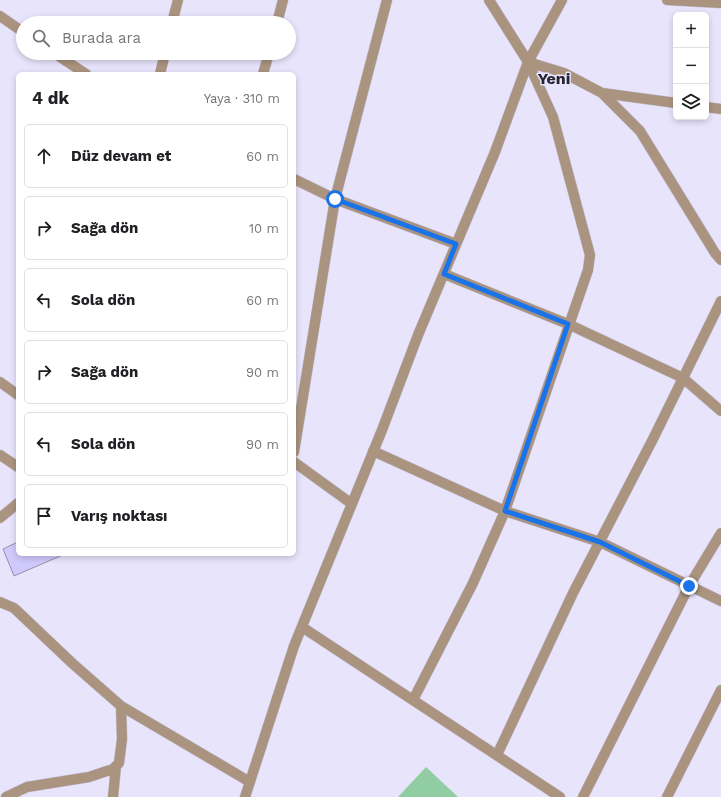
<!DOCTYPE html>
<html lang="tr">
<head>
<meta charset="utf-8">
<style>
	body { margin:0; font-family:"Work Sans",sans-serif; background:#f6f6f6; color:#202124 }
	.controls { position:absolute; right:12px; top:12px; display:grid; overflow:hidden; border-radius:6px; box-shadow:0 2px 6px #0003 }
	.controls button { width:36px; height:36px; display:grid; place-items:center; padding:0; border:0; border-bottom:1px solid #e0e0e0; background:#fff; color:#202124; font:20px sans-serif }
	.stop { position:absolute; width:12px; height:12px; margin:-9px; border:3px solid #1a73e8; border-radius:50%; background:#fff }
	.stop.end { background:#1a73e8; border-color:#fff; box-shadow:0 1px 4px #0008 }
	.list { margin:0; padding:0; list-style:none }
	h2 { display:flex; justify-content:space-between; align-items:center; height:52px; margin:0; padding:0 16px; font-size:17px }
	h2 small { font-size:13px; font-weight:400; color:#757577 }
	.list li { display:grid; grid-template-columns:26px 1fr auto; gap:12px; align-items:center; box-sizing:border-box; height:64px; margin:0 8px 8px; padding:0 8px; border:1px solid #e0e0e0; border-radius:6px }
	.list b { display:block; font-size:15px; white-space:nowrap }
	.list em { font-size:13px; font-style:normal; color:#757577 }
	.icon { flex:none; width:22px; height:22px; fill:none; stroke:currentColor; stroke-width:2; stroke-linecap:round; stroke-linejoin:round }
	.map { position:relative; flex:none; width:721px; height:797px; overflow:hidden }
	.search { position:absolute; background:#fff; box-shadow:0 2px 6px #0003; left:16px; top:16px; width:280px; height:44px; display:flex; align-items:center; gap:10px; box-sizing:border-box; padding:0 14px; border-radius:22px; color:#757577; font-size:15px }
	.panel { position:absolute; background:#fff; box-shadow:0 2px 6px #0003; left:16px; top:72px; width:280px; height:484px; border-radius:6px }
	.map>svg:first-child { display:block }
</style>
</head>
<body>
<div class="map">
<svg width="721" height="797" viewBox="0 0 721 797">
	<rect width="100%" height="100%" fill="#e7e4fc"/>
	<!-- green -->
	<path fill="#91cda3" d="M426,767L458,797H398Z"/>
	<!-- building -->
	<path fill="#cfc9fc" stroke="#9491ac" d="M18,542V554H65L14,576L3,549Z"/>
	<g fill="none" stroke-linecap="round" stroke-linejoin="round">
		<defs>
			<path id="minor" d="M667,0L721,3
				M0,16L23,32
				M172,23L178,0
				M277,23L283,0
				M54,53L86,74
				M528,62L564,73L602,93L640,131L715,253L721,260
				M160,74L165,53
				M263,74L269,53
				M602,93L676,103
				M706,107L721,109
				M294,179L335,199L456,244
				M444,274L568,324L683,378L721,411
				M0,382L18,395
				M373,451L505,511L600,542L721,601
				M294,452L335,199L387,0
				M0,455L18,467
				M294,462L352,504
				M0,518L18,503
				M0,602L14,608L72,663L121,706L250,782
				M302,627L560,797
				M413,700L473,583L505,511L588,270L590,255L553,117L528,62L489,0
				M497,755L573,593L653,439L721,301
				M6,797L27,787L89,777L113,769L119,763L122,739L121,706
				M113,797L116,766
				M245,797L294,646L382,430L418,335L495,152L528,62L562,0
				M583,797L689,586L721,533
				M667,797L721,690"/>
		</defs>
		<!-- minor casing -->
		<use href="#minor" stroke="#c4c1d7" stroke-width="11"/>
		<!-- minor -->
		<use href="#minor" stroke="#ab947f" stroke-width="10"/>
	</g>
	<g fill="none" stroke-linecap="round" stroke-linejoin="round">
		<!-- route -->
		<path stroke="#1a73e8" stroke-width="5" d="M335,199L456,244L444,274L568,324L505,511L600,542L689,586"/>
	</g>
	<g text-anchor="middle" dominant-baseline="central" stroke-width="3" stroke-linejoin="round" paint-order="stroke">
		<!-- district labels -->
		<g font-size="16" font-weight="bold" fill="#25242e" stroke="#e7e4fc">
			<text x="554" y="78">Yeni</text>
		</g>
	</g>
</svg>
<div class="controls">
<button>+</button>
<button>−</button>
<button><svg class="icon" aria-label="layers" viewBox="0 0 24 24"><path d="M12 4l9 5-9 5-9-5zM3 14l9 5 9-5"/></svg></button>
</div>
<div class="stop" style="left:335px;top:199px"></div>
<div class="stop end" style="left:689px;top:586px"></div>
<div class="search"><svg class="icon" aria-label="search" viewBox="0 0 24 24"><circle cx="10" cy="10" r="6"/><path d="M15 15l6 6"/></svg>Burada ara</div>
<section class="panel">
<h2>4 dk<small>Yaya · 310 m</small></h2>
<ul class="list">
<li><svg class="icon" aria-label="ahead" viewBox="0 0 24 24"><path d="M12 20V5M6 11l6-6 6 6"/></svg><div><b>Düz devam et</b></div><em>60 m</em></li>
<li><svg class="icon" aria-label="right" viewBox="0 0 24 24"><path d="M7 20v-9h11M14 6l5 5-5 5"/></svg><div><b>Sağa dön</b></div><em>10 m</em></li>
<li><svg class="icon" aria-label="left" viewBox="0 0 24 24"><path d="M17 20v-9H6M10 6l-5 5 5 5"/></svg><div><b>Sola dön</b></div><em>60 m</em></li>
<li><svg class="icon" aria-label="right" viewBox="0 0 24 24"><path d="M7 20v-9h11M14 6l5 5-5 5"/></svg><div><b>Sağa dön</b></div><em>90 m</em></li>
<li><svg class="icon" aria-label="left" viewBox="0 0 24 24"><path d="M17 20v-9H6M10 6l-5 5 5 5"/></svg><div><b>Sola dön</b></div><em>90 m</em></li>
<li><svg class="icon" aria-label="arrive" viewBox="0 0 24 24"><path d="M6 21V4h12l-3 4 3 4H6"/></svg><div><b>Varış noktası</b></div></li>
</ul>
</section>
</div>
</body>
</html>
